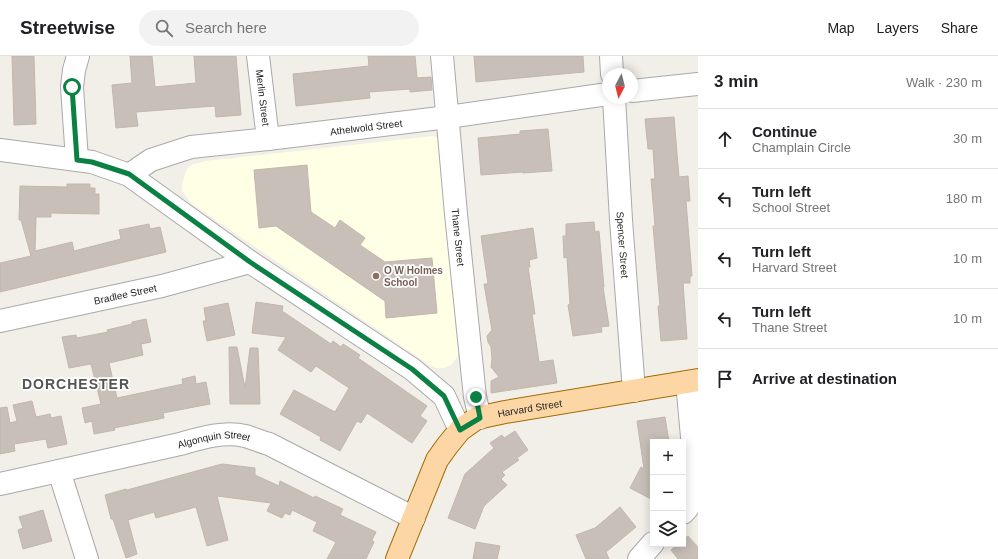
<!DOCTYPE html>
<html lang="en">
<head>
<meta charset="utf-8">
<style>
	body { margin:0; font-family:Helvetica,sans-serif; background:#f2f2f2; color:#202124 }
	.controls { position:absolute; right:12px; bottom:12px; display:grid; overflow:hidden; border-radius:0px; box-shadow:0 2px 10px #0003 }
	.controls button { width:36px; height:36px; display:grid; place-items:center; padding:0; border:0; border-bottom:1px solid #e0e0e0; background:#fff; color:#202124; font:20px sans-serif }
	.compass { position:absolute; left:602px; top:12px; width:36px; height:36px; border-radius:50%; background:#fff; box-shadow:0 2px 10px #0003; rotate:187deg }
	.stop { position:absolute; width:12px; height:12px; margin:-9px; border:3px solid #0b8043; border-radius:50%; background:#fff }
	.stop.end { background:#0b8043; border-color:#fff; box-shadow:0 1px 4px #0008 }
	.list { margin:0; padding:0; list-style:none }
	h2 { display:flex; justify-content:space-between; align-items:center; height:52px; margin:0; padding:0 16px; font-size:17px }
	h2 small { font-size:13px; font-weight:400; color:#757577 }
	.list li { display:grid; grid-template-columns:26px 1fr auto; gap:12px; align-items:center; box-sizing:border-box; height:60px; padding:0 16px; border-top:1px solid #e0e0e0 }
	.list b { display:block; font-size:15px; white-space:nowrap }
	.list p { margin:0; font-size:13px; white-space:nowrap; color:#757577 }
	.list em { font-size:13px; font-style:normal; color:#757577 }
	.icon { flex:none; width:22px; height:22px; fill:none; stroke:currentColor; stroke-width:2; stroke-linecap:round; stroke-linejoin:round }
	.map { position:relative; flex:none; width:698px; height:503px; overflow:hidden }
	header { display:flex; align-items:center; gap:24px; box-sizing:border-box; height:56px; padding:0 20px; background:#fff; border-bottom:1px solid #e0e0e0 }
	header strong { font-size:19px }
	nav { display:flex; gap:22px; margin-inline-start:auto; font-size:14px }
	.search { width:280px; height:36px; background:#f2f2f2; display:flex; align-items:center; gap:10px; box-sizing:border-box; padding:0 14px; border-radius:22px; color:#757577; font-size:15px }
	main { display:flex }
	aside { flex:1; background:#fff }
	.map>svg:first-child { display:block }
</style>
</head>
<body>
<header>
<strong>Streetwise</strong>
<div class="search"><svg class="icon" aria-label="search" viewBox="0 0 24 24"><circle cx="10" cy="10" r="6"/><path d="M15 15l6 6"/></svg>Search here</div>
<nav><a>Map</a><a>Layers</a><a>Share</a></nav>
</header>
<main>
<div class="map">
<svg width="698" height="503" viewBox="0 0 698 503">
	<rect width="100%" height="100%" fill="#f2efe9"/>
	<!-- education -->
	<path fill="#ffffe5" d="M433,80L437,81L439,84L461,292L456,303L451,309L444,312H436L428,308L192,148L182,135V128L187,113L194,108L206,105Z"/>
	<!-- building -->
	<path fill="#c7bfb8" stroke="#c4b6ab" d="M12,0H34L36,68L14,69Z
		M130,0H152L155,31L196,27L194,0H236L241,59L216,61L215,50L136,56L138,70L116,72L112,29L132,27Z
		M368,0H415L417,22L431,21L432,34L410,36V33L369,36L370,42L296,50L293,18L369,10Z
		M474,0H583L584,16L476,26Z
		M674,61L679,121L688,120L690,145H686L692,220H690V227H683L687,283L661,285L658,250H660L653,170H655L651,123H655L653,93H648L645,63Z
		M548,73L552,115L523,117V116L481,119L478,82L520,78V75Z
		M307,109L311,156L335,172L340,164L365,182L360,189L385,206L432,202L437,257L386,262L385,245L276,170L259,172L254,114Z
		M67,128H90V132H95V138H99V158L51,157V161H36L35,195L72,186L74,195L121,183L119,174L149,168L150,173L160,171L166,196L0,236V207L31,200L21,164H19L20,130L67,131Z
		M594,166L595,176L599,175L604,231H603L609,270L601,271L602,276L573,280L568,249L570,248L567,201L564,202L563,180H566V168Z
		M533,172L537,202L529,204L530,211H528L535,258H532L539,306L553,304L557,327L491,337V325L499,321L491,311L492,303L491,291L488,286L487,280L492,274L484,228H488L481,180Z
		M256,246L283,250L282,255L331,288L333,285L341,291L343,288L360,299L358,302L427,350L420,360L427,365L412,387L367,357L361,367L357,365L340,395L320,384L321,381L280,358L294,334L335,356L349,332L316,310L311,316L278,294L286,281L252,277Z
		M228,247L235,279L207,285L203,265H206L204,252Z
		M146,263L151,286L141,288L143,299L109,307L117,342L183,328L182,323L195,320L196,328L206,326L210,348L163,357L164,362L114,372L115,374L94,378L92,365L85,367L82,352L101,348L91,308L69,312L62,281L76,279L77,282L108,276L107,274L132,268V266Z
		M229,291H237L245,332L250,292H258L260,348H230Z
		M32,345L36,361L50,358L51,362L61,360L67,388L48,392L46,383L14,388L15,395L0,398V352L7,351L10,367L17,365L13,349Z
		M665,361L669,386H653V415L650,416L653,417V444L630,432L641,411L644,413L637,365Z
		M515,375L528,394L517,402L519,404L502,416L505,419L501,423L507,429L484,450L475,473L448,462L465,418L494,392L490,387L502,379L504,382Z
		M222,408L255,412V419L279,430L280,425L314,442L315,440L343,453L340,459L376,476L372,484L374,486L366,503H327L336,486L313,475L317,466L292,454L290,459L285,457L282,462L267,455L271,447L217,440L228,484L207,490L196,451L156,462L154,456L128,464L137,498L126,502L113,463H111L105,439L126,433L127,434Z
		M620,451L636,471L606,496L609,503H586L576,479L595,472Z
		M43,454L52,485L23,493L18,474L23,472L19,461Z
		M688,480L698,491V503H678L671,494L678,488H683V484Z
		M476,486L500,490L497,503H473Z"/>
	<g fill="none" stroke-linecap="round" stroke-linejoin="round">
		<defs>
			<g id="minor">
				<path id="s1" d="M258,0L268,83"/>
				<path id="s2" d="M442,0L456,158L475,341L480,362"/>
				<path d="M611,0L612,18"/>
				<path d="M632,35L698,28"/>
				<path id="s3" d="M614,42L621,164L634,335"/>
				<path d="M0,94L92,106L129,119L250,206L412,313L444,340L460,374"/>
				<path d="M77,104L72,31L74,14L78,0"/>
				<path id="s4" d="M129,119L151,104L191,91L268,83L448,61L608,38"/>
				<path id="s5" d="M0,265L162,230L250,206"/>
				<path d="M59,415L87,503"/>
				<path id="s6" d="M0,428L180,388C201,382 224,375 245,380C253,382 261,386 269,388L414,462"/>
				<path d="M683,457C693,448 694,437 696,425L687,326"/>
				<path d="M639,503L653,487"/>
			</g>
			<g id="major">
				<path id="s7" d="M397,503L437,404L447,390L460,374L477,362L505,356L698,324"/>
			</g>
		</defs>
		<!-- minor casing -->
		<use href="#minor" stroke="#a9a9a9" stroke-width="24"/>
		<!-- major casing -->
		<use href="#major" stroke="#a06b00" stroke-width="24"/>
		<!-- minor -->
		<use href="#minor" stroke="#fff" stroke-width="22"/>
		<!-- major -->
		<use href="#major" stroke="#fcd6a4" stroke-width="22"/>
	</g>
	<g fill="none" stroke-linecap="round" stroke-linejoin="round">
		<!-- route -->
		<path stroke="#0b8043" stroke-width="5" d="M72,31L77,104L92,106L129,118L250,206L412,313L444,340L460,374L480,362L476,341"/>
	</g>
	<!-- markers -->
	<circle fill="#8d6e63" stroke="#fff" stroke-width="1.5" cx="376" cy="220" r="4"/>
	<g text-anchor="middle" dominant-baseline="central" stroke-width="3.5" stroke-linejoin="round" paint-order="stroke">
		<!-- street labels -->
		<g font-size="10" fill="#222" stroke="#fff">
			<text stroke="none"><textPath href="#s1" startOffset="42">Merlin Street</textPath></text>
			<text stroke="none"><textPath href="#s4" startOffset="245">Athelwold Street</textPath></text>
			<text stroke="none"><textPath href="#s2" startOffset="182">Thane Street</textPath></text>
			<text stroke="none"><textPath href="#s3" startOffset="147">Spencer Street</textPath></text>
			<text stroke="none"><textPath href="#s5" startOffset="128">Bradlee Street</textPath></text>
			<text stroke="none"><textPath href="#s7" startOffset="219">Harvard Street</textPath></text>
			<text stroke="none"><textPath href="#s6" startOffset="219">Algonquin Street</textPath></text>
		</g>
		<!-- education labels -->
		<g font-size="10" font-weight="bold" fill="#785e54" stroke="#fff" text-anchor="start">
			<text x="384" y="214">O W Holmes<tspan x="384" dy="12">School</tspan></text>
		</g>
		<!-- district labels -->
		<g font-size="14" font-weight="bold" letter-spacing="1" fill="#555" stroke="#fff">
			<text x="76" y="328">DORCHESTER</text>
		</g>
	</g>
</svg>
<div class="controls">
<button>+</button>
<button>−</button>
<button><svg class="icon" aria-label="layers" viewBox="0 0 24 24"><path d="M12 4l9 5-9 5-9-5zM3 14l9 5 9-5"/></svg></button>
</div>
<svg class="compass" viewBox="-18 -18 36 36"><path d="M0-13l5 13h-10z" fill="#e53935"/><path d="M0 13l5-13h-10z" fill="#757577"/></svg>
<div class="stop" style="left:72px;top:31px"></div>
<div class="stop end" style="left:476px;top:341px"></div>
</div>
<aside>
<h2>3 min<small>Walk · 230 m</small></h2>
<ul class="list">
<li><svg class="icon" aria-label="ahead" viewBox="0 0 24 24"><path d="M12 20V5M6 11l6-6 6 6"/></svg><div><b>Continue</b><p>Champlain Circle</p></div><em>30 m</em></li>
<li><svg class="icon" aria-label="left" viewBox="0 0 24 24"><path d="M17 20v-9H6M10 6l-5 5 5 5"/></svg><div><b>Turn left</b><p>School Street</p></div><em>180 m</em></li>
<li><svg class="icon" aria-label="left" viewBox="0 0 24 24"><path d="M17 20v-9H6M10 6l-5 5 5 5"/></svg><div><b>Turn left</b><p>Harvard Street</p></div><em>10 m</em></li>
<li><svg class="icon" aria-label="left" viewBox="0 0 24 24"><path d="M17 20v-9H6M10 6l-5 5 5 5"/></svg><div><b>Turn left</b><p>Thane Street</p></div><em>10 m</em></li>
<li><svg class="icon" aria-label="arrive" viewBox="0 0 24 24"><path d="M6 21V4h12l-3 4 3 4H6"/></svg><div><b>Arrive at destination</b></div></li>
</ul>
</aside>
</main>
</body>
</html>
